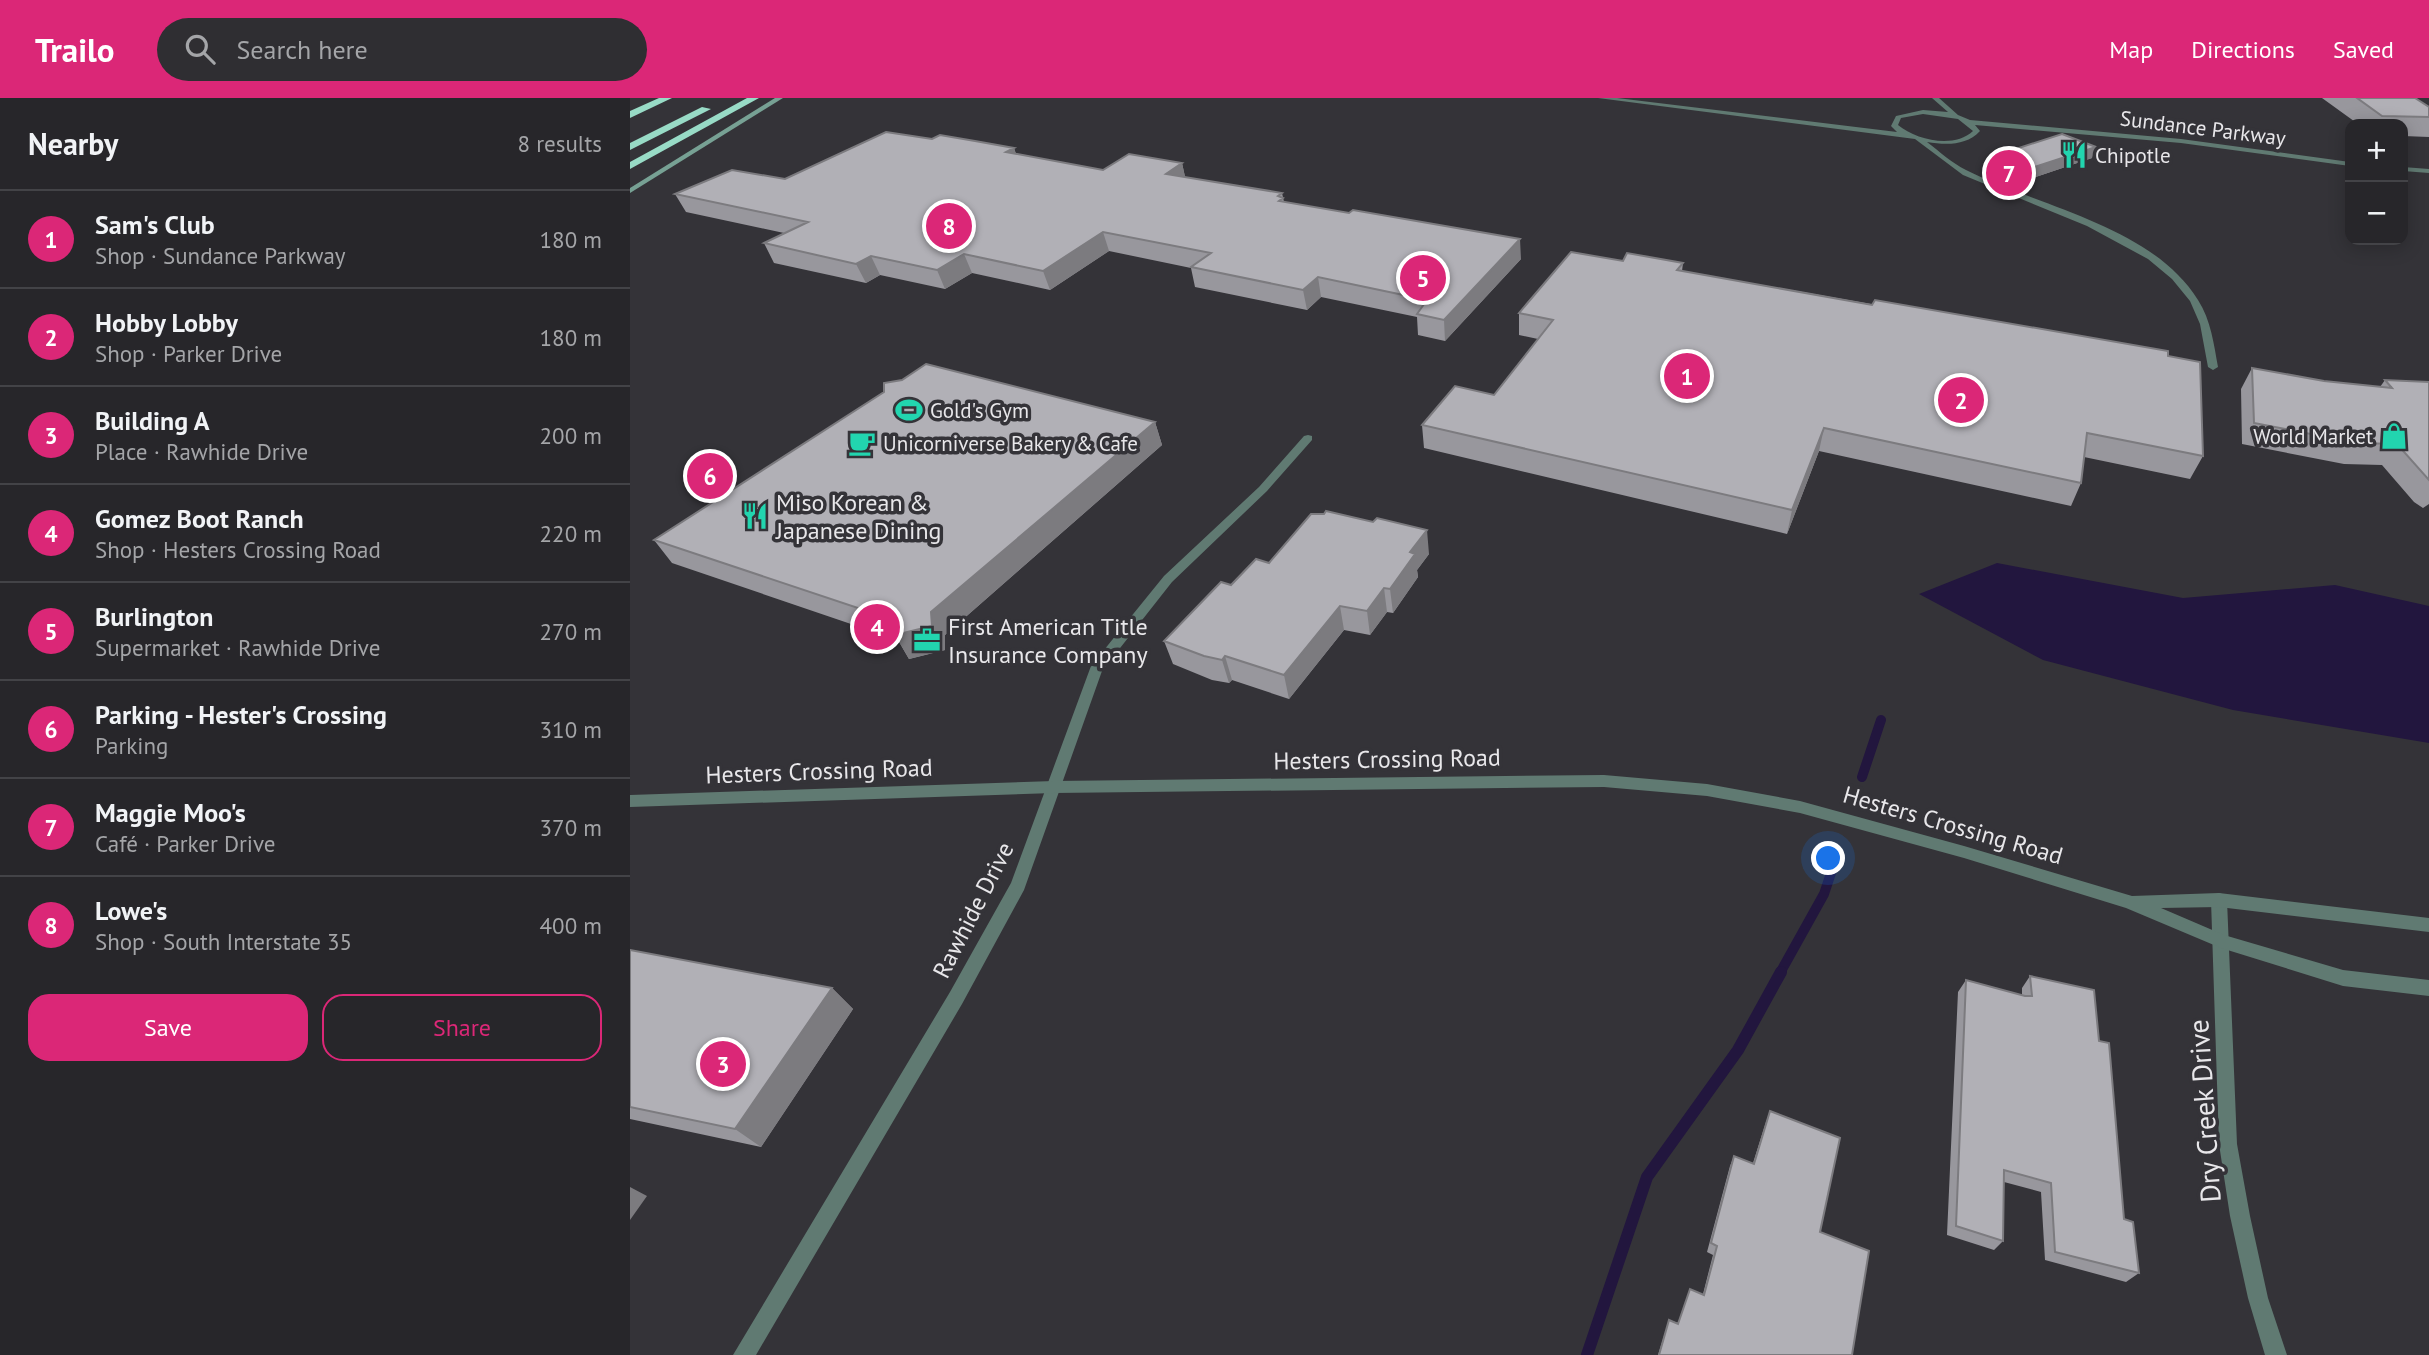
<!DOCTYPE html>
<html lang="en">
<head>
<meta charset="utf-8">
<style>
	body { margin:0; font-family:"PT Sans",sans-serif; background:#2f2e32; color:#f1f3f6 }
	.controls { position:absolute; right:21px; top:21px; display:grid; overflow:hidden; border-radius:14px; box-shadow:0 4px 18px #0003 }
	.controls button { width:63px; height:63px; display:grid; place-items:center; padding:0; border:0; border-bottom:2px solid #434347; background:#27262a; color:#f1f3f6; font:35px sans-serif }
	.you { position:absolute; left:1199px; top:761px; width:24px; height:24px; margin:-18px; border:5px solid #fff; border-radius:50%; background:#1a73e8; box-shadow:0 0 0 10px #1a73e833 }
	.badge { display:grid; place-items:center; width:46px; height:46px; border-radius:50%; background:#db2777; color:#fff; font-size:23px; font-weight:700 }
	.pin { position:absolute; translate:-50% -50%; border:4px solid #fff; box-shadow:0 2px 7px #0006 }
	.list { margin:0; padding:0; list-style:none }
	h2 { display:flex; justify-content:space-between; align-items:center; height:91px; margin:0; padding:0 28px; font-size:30px }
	h2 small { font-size:23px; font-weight:400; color:#a4a5a8 }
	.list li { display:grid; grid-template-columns:46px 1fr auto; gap:21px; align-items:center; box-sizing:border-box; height:98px; padding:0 28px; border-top:2px solid #434347 }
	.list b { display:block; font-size:26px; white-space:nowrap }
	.list p { margin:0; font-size:23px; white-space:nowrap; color:#a4a5a8 }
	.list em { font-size:23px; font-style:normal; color:#a4a5a8 }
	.actions { display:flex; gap:14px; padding:21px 28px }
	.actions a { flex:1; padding:16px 0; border:2px solid #db2777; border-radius:21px; text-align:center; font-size:24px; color:#db2777 }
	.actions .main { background:#db2777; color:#fff }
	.icon { flex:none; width:38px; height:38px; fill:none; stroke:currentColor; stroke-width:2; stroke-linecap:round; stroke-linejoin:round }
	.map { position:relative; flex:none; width:1799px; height:1257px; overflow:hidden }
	header { display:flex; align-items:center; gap:42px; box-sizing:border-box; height:98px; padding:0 35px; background:#db2777; color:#fff }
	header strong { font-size:33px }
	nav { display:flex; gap:38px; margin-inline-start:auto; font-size:24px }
	.search { width:490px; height:63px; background:#2f2e32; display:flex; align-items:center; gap:18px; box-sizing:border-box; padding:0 24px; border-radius:38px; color:#a4a5a8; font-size:26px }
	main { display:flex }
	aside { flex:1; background:#27262a }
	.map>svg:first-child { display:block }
</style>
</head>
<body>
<header>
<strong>Trailo</strong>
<div class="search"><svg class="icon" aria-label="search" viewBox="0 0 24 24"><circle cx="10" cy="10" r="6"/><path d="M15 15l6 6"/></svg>Search here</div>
<nav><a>Map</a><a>Directions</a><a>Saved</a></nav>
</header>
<main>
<aside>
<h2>Nearby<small>8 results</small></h2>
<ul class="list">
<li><span class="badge">1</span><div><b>Sam's Club</b><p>Shop · Sundance Parkway</p></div><em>180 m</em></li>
<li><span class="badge">2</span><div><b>Hobby Lobby</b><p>Shop · Parker Drive</p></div><em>180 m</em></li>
<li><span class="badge">3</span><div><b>Building A</b><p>Place · Rawhide Drive</p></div><em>200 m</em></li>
<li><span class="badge">4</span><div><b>Gomez Boot Ranch</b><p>Shop · Hesters Crossing Road</p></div><em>220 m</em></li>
<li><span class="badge">5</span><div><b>Burlington</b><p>Supermarket · Rawhide Drive</p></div><em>270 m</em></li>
<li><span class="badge">6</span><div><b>Parking - Hester's Crossing</b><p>Parking</p></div><em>310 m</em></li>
<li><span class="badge">7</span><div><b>Maggie Moo's</b><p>Café · Parker Drive</p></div><em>370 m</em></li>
<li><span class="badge">8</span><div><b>Lowe's</b><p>Shop · South Interstate 35</p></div><em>400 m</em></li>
</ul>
<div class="actions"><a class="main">Save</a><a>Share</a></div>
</aside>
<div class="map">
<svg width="1799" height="1257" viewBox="0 0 1799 1257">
	<rect width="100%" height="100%" fill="#343338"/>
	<!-- water -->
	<path fill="#22163e" d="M1367,465L1553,500L1705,487L1799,508V645L1603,612L1413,562L1289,496Z"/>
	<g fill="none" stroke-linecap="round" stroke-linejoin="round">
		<!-- stream-far1 -->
		<path stroke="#22163e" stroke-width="10" d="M1232,679L1251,622
			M1150,875L1194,796L1202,772"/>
		<!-- stream -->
		<path stroke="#22163e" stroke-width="12" d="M957,1257L1017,1079L1108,952L1151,874"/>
		<!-- minor -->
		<path fill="#607a72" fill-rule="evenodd" d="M968,0H987L1267,34L1261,28L1266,18L1293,12L1318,14L1302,0H1309L1328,17L1340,22L1551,41L1720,64V68L1551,45L1345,27L1350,33C1336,48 1316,47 1297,44C1310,54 1322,65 1336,72C1410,109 1522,128 1568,202C1581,222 1584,247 1588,269L1583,272L1578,269L1570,226L1560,203L1542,181L1518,161L1457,128L1333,77L1285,41ZM1293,16L1328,21L1343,33C1324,51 1286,42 1268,27L1271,20Z
			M1773,69L1799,71V75L1773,73Z
			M678,337L682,338V342L637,393L542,484L472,573L394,792L332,906L126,1257H103L320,894L381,785L461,568L534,478L629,389L674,338Z
			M1589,795L1595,797L1597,802L1607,1046L1620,1118L1638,1200L1657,1257H1635L1618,1200L1600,1118L1589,1046L1581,802L1583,797Z"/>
		<!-- tertiary -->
		<path fill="#607a72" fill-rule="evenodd" d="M974,677L1077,686L1170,703L1334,748L1502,798L1589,795L1799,820V834L1589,809L1531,810L1594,837L1713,872L1799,882V898L1713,888L1591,850L1496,810L1334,760L1170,715L1077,698L974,689L424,695L0,709V697L424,683Z"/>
		<!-- secondary -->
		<path fill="#77a194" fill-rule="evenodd" d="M145,0H153L0,95V90Z"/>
		<!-- motorway -->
		<path fill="#98dbc6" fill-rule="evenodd" d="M29,0H42L0,20V13Z
			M117,0H129L0,71V64Z
			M72,9L81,11L0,52V45Z"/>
	</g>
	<!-- wall -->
	<path fill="#98979d" d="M1692,0H1785L1799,9V39L1773,38V26H1728Z
		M302,41L384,50L386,56L473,72L552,65L555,79L652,95L654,104L891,161L815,243L788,237L787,219L691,199L677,212L565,189L561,170L479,153L420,192L342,175L315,191L250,177L236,185L144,165L134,145L154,135L56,114L45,96L155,81Z
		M1361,59L1462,60L1391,84L1357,70Z
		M993,163L1053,165L1052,173L1538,258L1573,358L1560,381L1454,359L1451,385L1441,408L1189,353L1157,436L794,350L792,327L864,297L908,241L889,237V215Z
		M1622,270L1694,283L1750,289L1755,282L1799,284V406L1793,410L1784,404L1752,367L1714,366L1612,346L1611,291Z
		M525,324L532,347L315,537V552L279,561L268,542L42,465L24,442Z
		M799,456L787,472L788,479L763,515L757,514L740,537L714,532L659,601L602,582L599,585L582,582L543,566L534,543L601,487L639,465Z
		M0,852L202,890L223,911L131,1049L0,1021Z
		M1400,878L1469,943L1494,1121L1509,1175L1496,1184L1415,1162L1411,1094L1374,1084L1373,1143L1364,1152L1317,1137L1328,894L1336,882L1392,897V890Z
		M1140,1013L1190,1134L1222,1257H1028L1039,1222L1048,1225L1073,1196L1083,1157L1077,1154L1100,1068L1104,1058L1123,1065L1136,1024Z"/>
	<!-- shaded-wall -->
	<path fill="#7c7b7f" d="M1466,49L1462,60L1391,84L1395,72Z
		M384,50L390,68L376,54Z
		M552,65L556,83L536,76Z
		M473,134L479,153L420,192L413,173Z
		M890,141L891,161L815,243L814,222Z
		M334,156L342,175L315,191L307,172Z
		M241,158L250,177L236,185L226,166Z
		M688,179L691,199L677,212L673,192Z
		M525,324L532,347L315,537V552L279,561L265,537Z
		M1194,330L1189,353L1157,436L1162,412Z
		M797,432L799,456L787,472L788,479L763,515L760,491L780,454Z
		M754,490L757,514L740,537L737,513Z
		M710,508L714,532L659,601L654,577Z
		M595,558L602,582L599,585L592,562Z
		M202,890L223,911L131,1049L105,1031Z
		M0,1089L17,1098L0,1122Z"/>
	<!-- building -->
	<path fill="#b1b0b6" stroke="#7c7b7f" stroke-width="2" d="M1727,0H1785L1799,9V19L1752,18Z
		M256,34L302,41L310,37L345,43L384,50L376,54L473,72L499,56L552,65L536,76L652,95L648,98L653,100L649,103L719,115L723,112L890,141L814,222L787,216L797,202L688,179L673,192L561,169L581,155L473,134L413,173L334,156L307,172L241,158L226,166L134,145L178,124L45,96L102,72L155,81Z
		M1432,36L1466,49L1395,72L1361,59Z
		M941,154L993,163L997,155L1053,165L1047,172L1242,207L1245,202L1538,253V258L1570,264L1573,358L1457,335L1451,385L1194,330L1162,412L792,327L825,288L864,297L923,222L889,215Z
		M296,266L525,324L301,514L302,528L265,537L264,522L24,442L254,294V285L272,282Z
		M1622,270L1694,283L1762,290L1755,282L1799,284V382L1767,346L1728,345L1624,325Z
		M696,413L743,424L747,420L797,432L780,454L785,456L760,491L754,490L737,513L710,508L654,577L595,558L592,562L574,558L534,543L591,484L601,487L626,461L639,465L681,416H694Z
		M0,852L202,890L105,1031L0,1009Z
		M1400,878L1464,892L1469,943L1479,945L1494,1121L1503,1124L1509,1175L1425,1154L1421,1085L1374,1072L1373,1143L1326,1128L1336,882L1395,898H1402Z
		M1140,1013L1210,1040L1190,1134L1239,1153L1222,1257H1029L1039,1222L1048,1226L1060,1191L1074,1197L1087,1148L1081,1145L1104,1058L1124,1066Z"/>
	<!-- icons -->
	<defs>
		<symbol id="restaurant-bare" viewBox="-9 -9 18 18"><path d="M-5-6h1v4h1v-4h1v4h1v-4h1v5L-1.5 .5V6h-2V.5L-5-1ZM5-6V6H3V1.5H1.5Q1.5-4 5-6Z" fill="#22d5af" stroke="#343338" stroke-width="2.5" paint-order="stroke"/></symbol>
		<symbol id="stadium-bare" viewBox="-9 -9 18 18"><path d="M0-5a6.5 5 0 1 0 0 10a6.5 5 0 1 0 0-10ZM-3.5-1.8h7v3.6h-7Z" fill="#22d5af" stroke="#343338" stroke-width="2.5" paint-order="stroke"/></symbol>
		<symbol id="shop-bare" viewBox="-9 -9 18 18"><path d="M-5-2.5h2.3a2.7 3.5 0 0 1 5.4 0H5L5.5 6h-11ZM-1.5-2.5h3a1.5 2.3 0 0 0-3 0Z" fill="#22d5af" stroke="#343338" stroke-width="2.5" paint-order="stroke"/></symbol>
		<symbol id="cafe-bare" viewBox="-9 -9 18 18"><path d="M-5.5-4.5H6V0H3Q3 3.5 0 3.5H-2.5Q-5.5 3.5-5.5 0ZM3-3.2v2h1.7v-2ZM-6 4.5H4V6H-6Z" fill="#22d5af" stroke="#343338" stroke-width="2.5" paint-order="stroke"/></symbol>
		<symbol id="office-bare" viewBox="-9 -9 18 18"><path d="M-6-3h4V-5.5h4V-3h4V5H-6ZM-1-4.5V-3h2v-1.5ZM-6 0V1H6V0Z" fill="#22d5af" stroke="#343338" stroke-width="2.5" paint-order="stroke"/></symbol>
	</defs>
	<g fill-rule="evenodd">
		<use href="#restaurant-bare" x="1425" y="38" width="38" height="38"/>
		<use href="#stadium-bare" x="260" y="293" width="38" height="38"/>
		<use href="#shop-bare" x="1745" y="319" width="38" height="38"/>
		<use href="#cafe-bare" x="213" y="326" width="38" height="38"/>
		<use href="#restaurant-bare" x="106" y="399" width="38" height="38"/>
		<use href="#office-bare" x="278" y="523" width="38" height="38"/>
	</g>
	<g text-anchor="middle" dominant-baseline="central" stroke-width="7" stroke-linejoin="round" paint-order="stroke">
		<!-- far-street labels -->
		<g font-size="21" fill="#e8e7ea" stroke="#343338">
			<text transform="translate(1573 30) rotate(7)">Sundance Parkway</text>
		</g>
		<!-- far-poi labels -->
		<g font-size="21" fill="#e8e7ea" stroke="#343338" text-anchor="start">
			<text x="1465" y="57">Chipotle</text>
			<text x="300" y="312">Gold's Gym</text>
			<text x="1743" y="338" text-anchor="end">World Market</text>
			<text x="253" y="345">Unicorniverse Bakery &amp; Cafe</text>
		</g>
		<!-- poi labels -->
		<g font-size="24" fill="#e8e7ea" stroke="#343338" text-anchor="start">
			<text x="146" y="404">Miso Korean &amp;<tspan x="146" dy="28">Japanese Dining</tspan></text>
			<text x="318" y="528">First American Title<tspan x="318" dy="28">Insurance Company</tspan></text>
		</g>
		<!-- street labels -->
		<g font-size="24" fill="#e8e7ea" stroke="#343338">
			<text transform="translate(757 661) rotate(-1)">Hesters Crossing Road</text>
			<text transform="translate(189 673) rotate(-2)">Hesters Crossing Road</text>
			<text transform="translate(1323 727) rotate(16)">Hesters Crossing Road</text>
			<text transform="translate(343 812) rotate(-63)">Rawhide Drive</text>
		</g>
		<!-- near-street labels -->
		<g font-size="28" fill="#e8e7ea" stroke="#343338">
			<text transform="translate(1574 1013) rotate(-94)">Dry Creek Drive</text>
		</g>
	</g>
</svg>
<div class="controls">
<button>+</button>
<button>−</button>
</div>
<div class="you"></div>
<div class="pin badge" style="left:1057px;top:278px">1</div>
<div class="pin badge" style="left:1331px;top:302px">2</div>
<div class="pin badge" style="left:93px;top:966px">3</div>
<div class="pin badge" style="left:247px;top:529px">4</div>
<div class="pin badge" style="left:793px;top:180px">5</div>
<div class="pin badge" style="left:80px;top:378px">6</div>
<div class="pin badge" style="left:1379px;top:75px">7</div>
<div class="pin badge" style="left:319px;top:128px">8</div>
</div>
</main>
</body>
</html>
